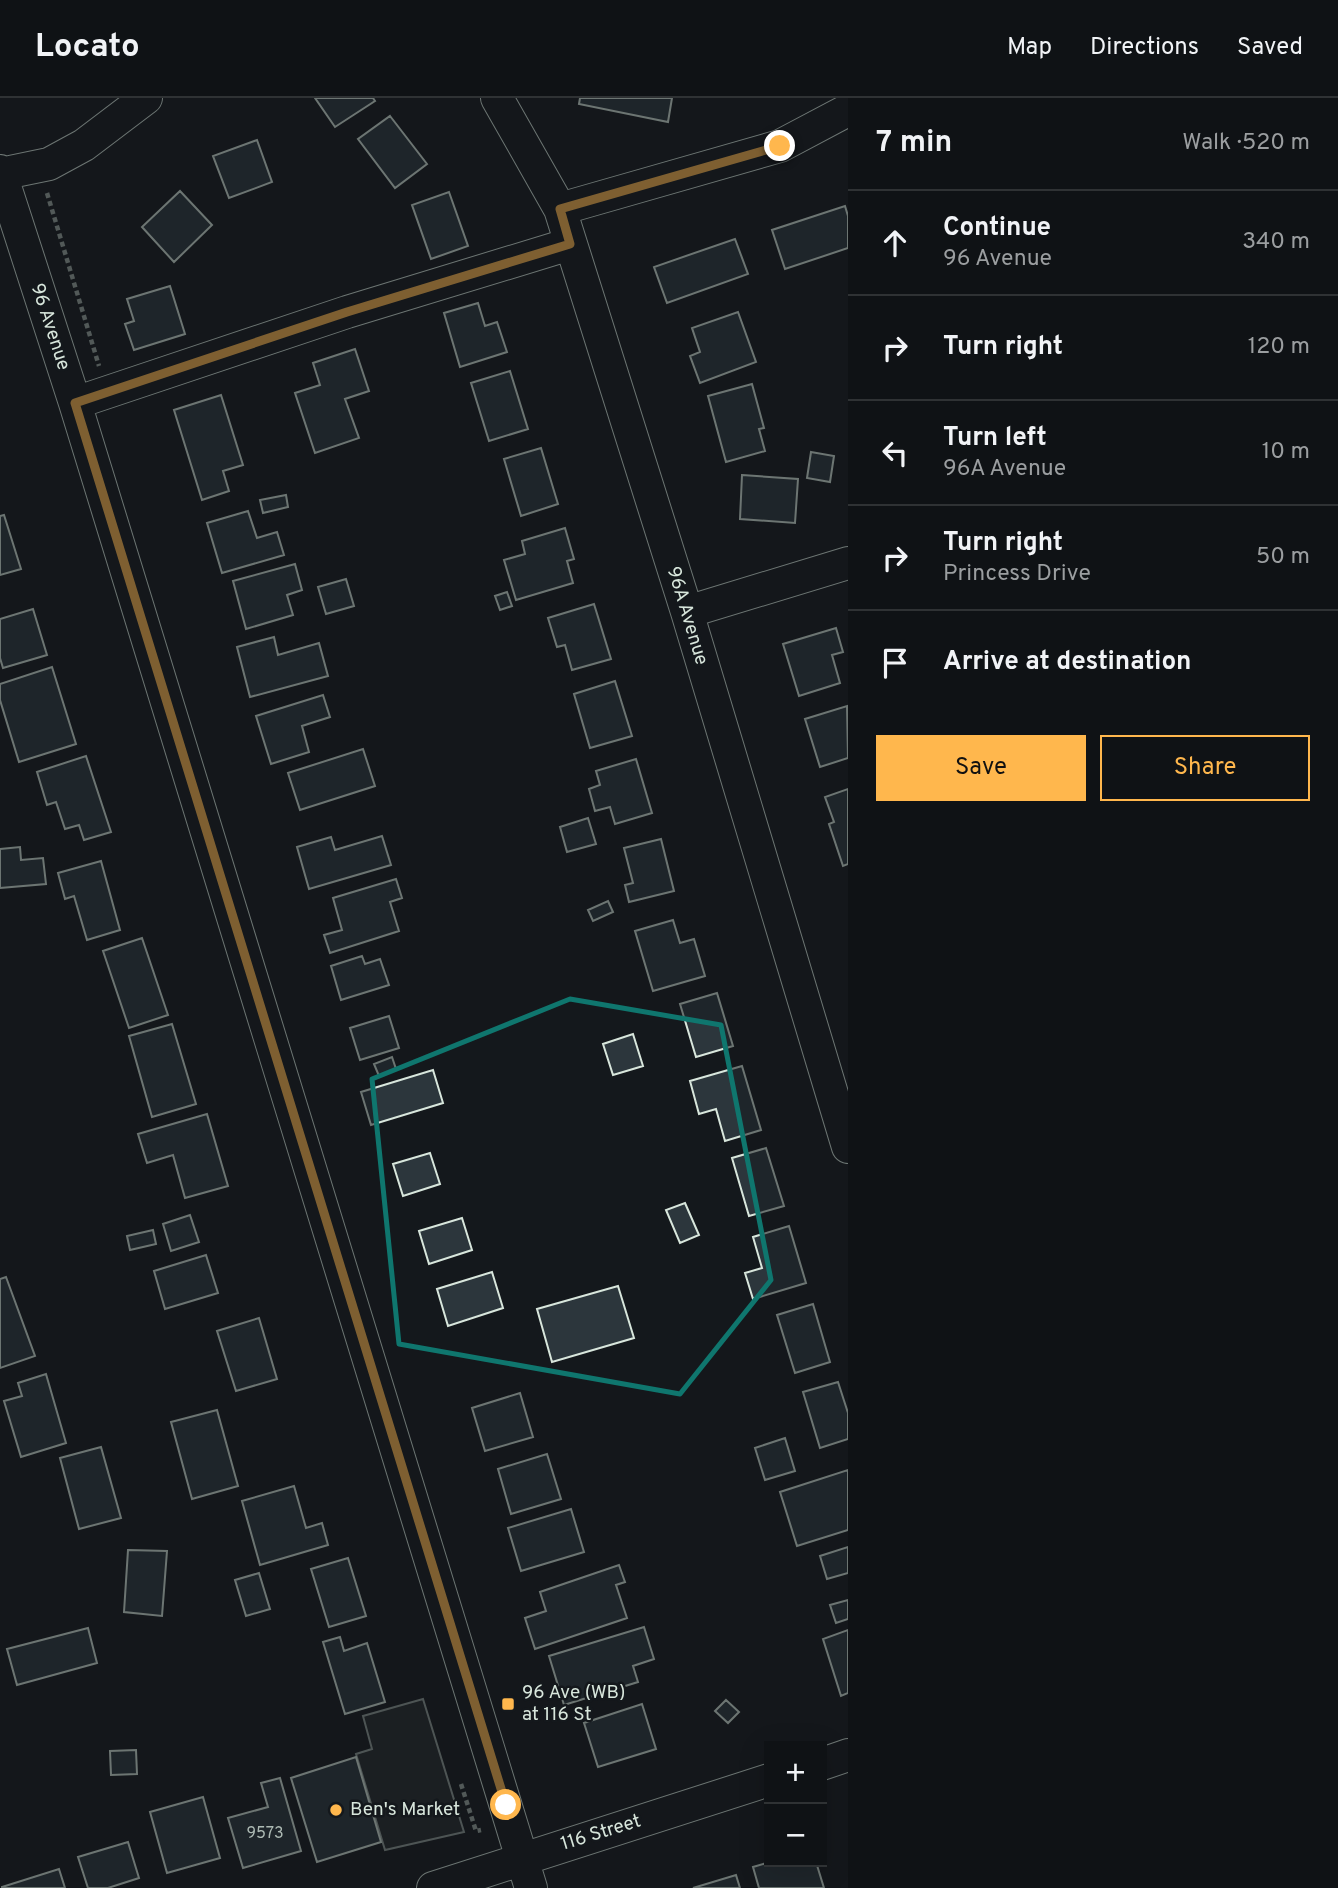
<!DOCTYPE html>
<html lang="en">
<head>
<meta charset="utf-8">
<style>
	body { margin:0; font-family:Overpass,sans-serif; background:#1d2022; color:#f1f3f6 }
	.controls { position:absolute; right:21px; bottom:21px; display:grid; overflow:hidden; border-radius:0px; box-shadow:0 7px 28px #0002 }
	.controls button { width:63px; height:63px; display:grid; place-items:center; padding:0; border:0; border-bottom:2px solid #2f3234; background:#0f1215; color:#f1f3f6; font:35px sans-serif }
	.stop { position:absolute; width:21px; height:21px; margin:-16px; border:5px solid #ffb74d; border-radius:50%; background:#fff }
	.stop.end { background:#ffb74d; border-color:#fff; box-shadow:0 2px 7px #0008 }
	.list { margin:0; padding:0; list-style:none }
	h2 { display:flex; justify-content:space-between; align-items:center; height:91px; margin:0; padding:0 28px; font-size:30px }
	h2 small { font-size:23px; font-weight:400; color:#9b9ea0 }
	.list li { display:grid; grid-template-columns:46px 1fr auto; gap:21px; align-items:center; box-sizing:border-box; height:105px; padding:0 28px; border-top:2px solid #2f3234 }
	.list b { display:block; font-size:26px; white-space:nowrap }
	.list p { margin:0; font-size:23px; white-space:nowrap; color:#9b9ea0 }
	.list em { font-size:23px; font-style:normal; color:#9b9ea0 }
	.actions { display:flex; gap:14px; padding:21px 28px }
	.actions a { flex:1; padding:16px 0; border:2px solid #ffb74d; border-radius:0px; text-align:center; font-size:24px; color:#ffb74d }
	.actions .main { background:#ffb74d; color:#111 }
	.icon { flex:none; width:38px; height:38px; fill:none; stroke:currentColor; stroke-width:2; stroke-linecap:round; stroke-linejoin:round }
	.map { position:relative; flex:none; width:848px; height:1790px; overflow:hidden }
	header { display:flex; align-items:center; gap:42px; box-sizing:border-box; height:98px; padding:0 35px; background:#0f1215; border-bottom:2px solid #2f3234 }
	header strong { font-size:33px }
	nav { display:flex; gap:38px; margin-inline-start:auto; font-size:24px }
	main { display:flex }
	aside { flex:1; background:#0f1215 }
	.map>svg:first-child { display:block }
</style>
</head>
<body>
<header>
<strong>Locato</strong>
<nav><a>Map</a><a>Directions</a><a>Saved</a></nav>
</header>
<main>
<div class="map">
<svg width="848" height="1790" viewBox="0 0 848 1790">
	<rect width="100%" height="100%" fill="#14181c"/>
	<!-- parking -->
	<path fill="#24282b" stroke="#939e99" stroke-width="2" d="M423,1601L464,1734L385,1752L356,1656L372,1651L363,1618Z"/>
	<!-- building -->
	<path fill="#2c363c" stroke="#d8e6dc" stroke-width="2" d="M315,0H373L375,3L335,29Z
		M580,0H672L668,24L579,6Z
		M390,18L427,66L395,90L358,41Z
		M257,42L272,84L229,100L213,58Z
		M180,93L212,127L174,164L142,129Z
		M449,94L468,148L431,161L412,107Z
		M845,108L848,118V150L785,171L772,132Z
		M735,141L748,176L667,205L654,169Z
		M170,188L185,236L134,252L125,226L134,223L127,201Z
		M478,205L485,228L497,224L507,254L460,269L444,215Z
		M738,214L756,264L700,285L690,258L700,254L692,230Z
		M355,251L369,293L345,301L359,340L315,355L295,295L320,287L313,265Z
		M510,273L528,331L489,343L471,285Z
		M752,286L764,330L759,331L765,353L726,364L708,298Z
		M221,297L243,367L223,373L229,393L202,402L174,312Z
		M541,350L558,406L521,418L504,361Z
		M811,354L834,358L830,384L807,380Z
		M742,377L798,381L795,425L740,421Z
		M286,397L288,409L263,415L260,402Z
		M248,413L257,440L277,434L284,457L222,475L207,425Z
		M4,417L21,471L0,477V418Z
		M565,430L574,461L567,463L573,485L516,502L504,462L525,456L522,443Z
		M295,466L302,492L287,497L293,517L246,531L233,483Z
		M346,481L354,508L326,516L318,489Z
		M507,494L512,508L500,512L495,498Z
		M594,506L611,561L572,572L565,547L557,549L548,520Z
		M33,511L47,557L3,570L0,560V521Z
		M836,530L843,554L832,557L840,585L799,598L783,546Z
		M274,539L278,557L319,545L328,578L250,599L237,549Z
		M52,569L76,646L19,664L0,602V586Z
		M615,583L632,638L590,650L574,596Z
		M323,597L330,619L302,628L309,654L271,666L256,618Z
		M847,608L848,660L820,669L805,621Z
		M363,651L375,688L300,712L288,675Z
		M86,658L111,734L84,742L79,727L65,731L56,704L47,707L37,674Z
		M636,661L652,715L615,726L610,709L595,713L589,691L600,687L596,673Z
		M848,691V766L843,768L829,726L834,724L825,699Z
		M588,720L596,746L567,754L560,729Z
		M382,738L391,767L309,791L297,749L331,739L335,752Z
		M661,741L674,793L629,804L625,787L633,785L624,750Z
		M20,749L21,762L43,760L46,786L0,790V751Z
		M101,763L120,832L87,842L74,798L65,801L58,775Z
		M396,781L402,800L390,804L399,833L330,855L324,837L342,832L333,800Z
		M608,803L613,814L593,823L588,812Z
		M673,822L680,845L694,841L705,878L653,893L635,833Z
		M142,840L168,917L129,930L103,853Z
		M362,858L365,866L380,861L389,887L341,902L331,868Z
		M717,895L733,948L696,959L680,906Z
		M389,918L399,950L360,962L350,930Z
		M172,926L196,1006L152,1019L129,938Z
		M633,936L643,968L613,977L603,946Z
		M392,959L396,971L379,978L374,966Z
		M742,968L761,1032L725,1043L716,1011L699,1016L690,983Z
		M433,972L443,1005L371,1027L361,994Z
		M207,1016L228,1088L185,1100L173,1057L147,1065L138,1036Z
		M766,1050L784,1108L749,1118L732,1060Z
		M430,1055L440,1086L403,1098L393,1066Z
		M685,1105L699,1137L680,1145L666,1112Z
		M190,1117L199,1144L171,1153L163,1126Z
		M462,1120L472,1152L429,1166L419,1133Z
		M789,1128L806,1185L753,1201L745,1175L762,1170L753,1139Z
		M153,1132L156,1146L130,1152L127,1138Z
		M206,1157L218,1195L165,1211L154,1173Z
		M492,1174L503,1210L448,1228L437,1191Z
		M6,1179L35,1258L0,1270V1181Z
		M618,1188L634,1240L552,1264L537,1211Z
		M813,1206L830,1264L795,1275L777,1217Z
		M259,1220L277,1281L236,1293L217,1233Z
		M46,1276L66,1345L21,1359L4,1303L22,1298L18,1285Z
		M838,1284L848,1315V1341L820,1350L803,1294Z
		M520,1295L533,1339L485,1353L472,1310Z
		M217,1312L238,1388L192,1401L171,1324Z
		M785,1340L795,1373L765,1382L755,1350Z
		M101,1349L121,1420L79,1431L60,1360Z
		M547,1356L561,1401L511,1416L498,1371Z
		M848,1372V1432L797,1448L780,1394Z
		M294,1388L306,1430L322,1425L328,1447L260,1467L242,1403Z
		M571,1411L584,1454L521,1473L508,1430Z
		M848,1449V1475L827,1481L820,1458Z
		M128,1452L167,1453L162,1518L124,1514Z
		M348,1460L366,1518L329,1529L311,1471Z
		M619,1467L625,1484L616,1487L627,1520L535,1551L525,1520L546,1513L540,1494Z
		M259,1475L270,1511L246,1518L235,1482Z
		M848,1502V1521L836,1525L830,1507Z
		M644,1529L654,1561L633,1568L638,1584L564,1607L549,1558Z
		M88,1530L97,1565L17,1587L7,1551Z
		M848,1532V1595L841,1598L823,1541Z
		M340,1539L344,1553L367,1545L385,1604L345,1616L323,1544Z
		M726,1602L739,1614L728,1625L715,1613Z
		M642,1606L656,1651L598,1669L584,1625Z
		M136,1652L137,1676L111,1677L110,1653Z
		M356,1659L381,1744L317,1764L291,1680Z
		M280,1680L301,1753L243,1770L228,1720L268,1709L261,1685Z
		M203,1699L220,1760L167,1775L150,1714Z
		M128,1744L139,1780L108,1790H88L78,1759Z
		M770,1764H816L824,1790H759L753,1769Z
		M59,1771L65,1790H2V1789Z
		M736,1777L740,1790H693Z"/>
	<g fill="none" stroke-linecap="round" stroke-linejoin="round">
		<defs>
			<path id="minor" d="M497,0L560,111L687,514L848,1049
				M0,73L75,305L531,1790
				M0,76L49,66L84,47L146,0
				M560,111L780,48L848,12
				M75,305L347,214L570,146
				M687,514L848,465
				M822,1666L848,1657
				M433,1790L769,1682"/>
		</defs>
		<!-- minor casing -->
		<use href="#minor" stroke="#d8e6dc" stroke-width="34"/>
		<!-- path -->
		<path stroke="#9da8a2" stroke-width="4.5" stroke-dasharray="5 3.5" stroke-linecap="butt" d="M47,95L99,268
			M461,1686L476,1733L481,1732"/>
		<!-- minor -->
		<use href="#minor" stroke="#14181c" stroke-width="32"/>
	</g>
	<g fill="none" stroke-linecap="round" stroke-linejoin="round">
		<!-- route -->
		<path stroke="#ffb74d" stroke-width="9" d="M506,1707L75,305L347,214L570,146L560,111L780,48"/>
	</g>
	<!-- marked area -->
	<path d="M0 0H848V1790H0ZM570,901L721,927L771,1182L680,1296L399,1246L372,981Z" fill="#14181c" fill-opacity=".55" fill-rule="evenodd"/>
	<path fill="none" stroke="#0f766e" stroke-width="5" stroke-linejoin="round" d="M570,901L721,927L771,1182L680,1296L399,1246L372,981Z"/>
	<!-- markers -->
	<g fill="#ffb74d" stroke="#14181c" stroke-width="2.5">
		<rect x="501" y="1599" width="14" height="14" rx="3.5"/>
		<circle cx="336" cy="1712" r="7"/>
	</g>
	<g text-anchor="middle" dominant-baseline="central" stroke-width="5" stroke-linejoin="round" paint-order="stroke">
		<!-- number labels -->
		<g font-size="16" fill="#adbab4">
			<text x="265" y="1736">9573</text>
		</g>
		<!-- street labels -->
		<g font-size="19" fill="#d8e6dc" stroke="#14181c">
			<text transform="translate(50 229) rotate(72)">96 Avenue</text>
			<text transform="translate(687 518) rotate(73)">96A Avenue</text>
			<text transform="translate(601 1735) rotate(-17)">116 Street</text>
		</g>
		<!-- poi labels -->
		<g font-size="19" fill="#d8e6dc" stroke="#14181c" text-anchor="start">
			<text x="522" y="1595">96 Ave (WB)<tspan x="522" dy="22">at 116 St</tspan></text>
			<text x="350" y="1712">Ben's Market</text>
		</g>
	</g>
</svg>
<div class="controls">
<button>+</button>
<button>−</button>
</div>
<div class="stop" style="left:506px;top:1707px"></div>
<div class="stop end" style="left:780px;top:48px"></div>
</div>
<aside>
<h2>7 min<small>Walk · 520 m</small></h2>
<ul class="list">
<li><svg class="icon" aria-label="ahead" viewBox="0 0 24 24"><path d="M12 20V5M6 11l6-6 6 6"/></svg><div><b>Continue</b><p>96 Avenue</p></div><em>340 m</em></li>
<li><svg class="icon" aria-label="right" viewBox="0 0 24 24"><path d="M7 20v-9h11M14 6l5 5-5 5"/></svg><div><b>Turn right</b></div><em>120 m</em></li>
<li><svg class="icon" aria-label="left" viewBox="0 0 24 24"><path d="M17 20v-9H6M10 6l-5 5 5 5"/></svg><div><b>Turn left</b><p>96A Avenue</p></div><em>10 m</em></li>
<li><svg class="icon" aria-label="right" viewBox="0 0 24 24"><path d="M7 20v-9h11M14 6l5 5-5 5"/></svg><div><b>Turn right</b><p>Princess Drive</p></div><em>50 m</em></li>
<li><svg class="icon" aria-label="arrive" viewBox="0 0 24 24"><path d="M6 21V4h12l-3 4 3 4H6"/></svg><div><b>Arrive at destination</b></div></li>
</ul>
<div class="actions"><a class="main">Save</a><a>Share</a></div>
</aside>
</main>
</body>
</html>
